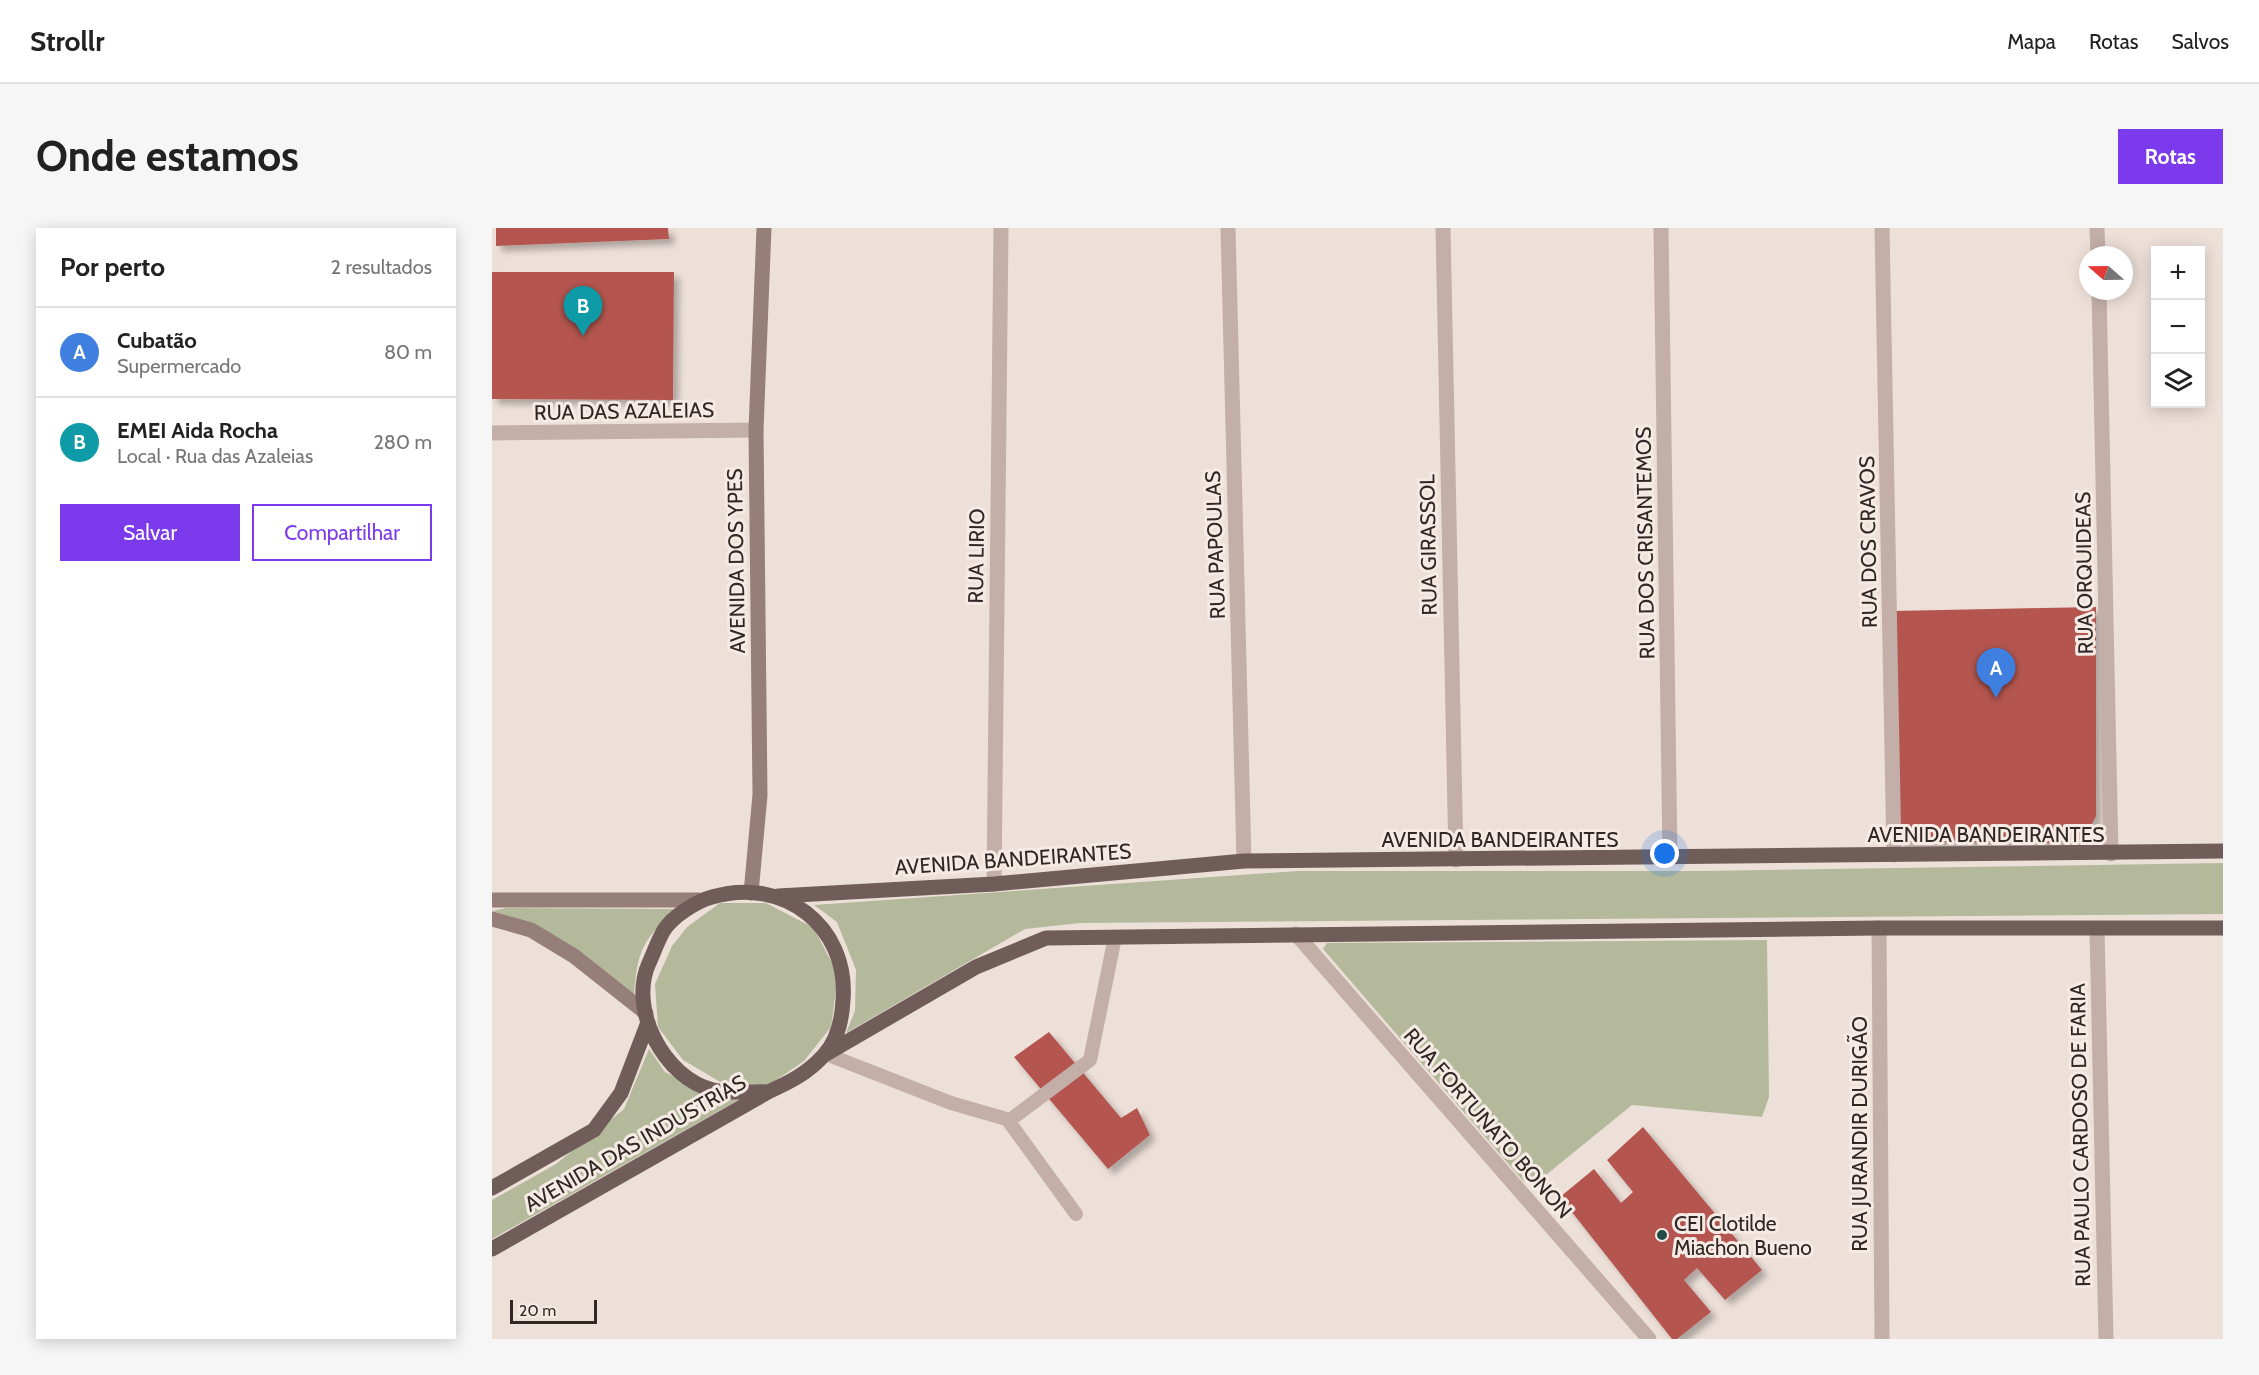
<!DOCTYPE html>
<html lang="pt">
<head>
<meta charset="utf-8">
<style>
	body { margin:0; font-family:Cabin,sans-serif; background:#f6f6f6; color:#222 }
	.controls { position:absolute; right:18px; top:18px; display:grid; overflow:hidden; border-radius:0px; box-shadow:0 3px 15px #0003 }
	.controls button { width:54px; height:54px; display:grid; place-items:center; padding:0; border:0; border-bottom:2px solid #e0e0e0; background:#fff; color:#222; font:30px sans-serif }
	.compass { position:absolute; left:1587px; top:18px; width:54px; height:54px; border-radius:50%; background:#fff; box-shadow:0 3px 15px #0003; rotate:290deg }
	.scale { position:absolute; left:18px; bottom:15px; width:87px; box-sizing:border-box; padding-left:6px; border:3px solid #312826; border-top:0; font-size:16px; line-height:21px; white-space:nowrap; color:#312826; -webkit-text-stroke:4px #f5ebe4; paint-order:stroke }
	.you { position:absolute; left:1173px; top:626px; width:21px; height:21px; margin:-15px; border:4px solid #fff; border-radius:50%; background:#1a73e8; box-shadow:0 0 0 9px #1a73e833 }
	.badge { display:grid; place-items:center; width:39px; height:39px; border-radius:50%; background:#7c3aed; color:#fff; font-size:20px; font-weight:700 }
	.pin { position:absolute; translate:-50% -50px; filter:drop-shadow(0 2px 3px #0008) }
	.pin::after { content:''; position:absolute; top:32px; width:21px; height:18px; background:inherit; clip-path:polygon(0 0,100% 0,50% 100%) }
	.list { margin:0; padding:0; list-style:none }
	h2 { display:flex; justify-content:space-between; align-items:center; height:78px; margin:0; padding:0 24px; font-size:26px }
	h2 small { font-size:20px; font-weight:400; color:#767676 }
	.list li { display:grid; grid-template-columns:39px 1fr auto; gap:18px; align-items:center; box-sizing:border-box; height:90px; padding:0 24px; border-top:2px solid #e0e0e0 }
	.list b { display:block; font-size:22px; white-space:nowrap }
	.list p { margin:0; font-size:20px; white-space:nowrap; color:#767676 }
	.list em { font-size:20px; font-style:normal; color:#767676 }
	.actions { display:flex; gap:12px; padding:18px 24px }
	.actions a { flex:1; padding:14px 0; border:2px solid #7c3aed; border-radius:0px; text-align:center; font-size:21px; color:#7c3aed }
	.actions .main { background:#7c3aed; color:#fff }
	.icon { flex:none; width:33px; height:33px; fill:none; stroke:currentColor; stroke-width:2; stroke-linecap:round; stroke-linejoin:round }
	.map { position:relative; flex:none; width:1731px; height:1111px; overflow:hidden; border-radius:0px }
	header { display:flex; align-items:center; gap:36px; box-sizing:border-box; height:84px; padding:0 30px; background:#fff; border-bottom:2px solid #e0e0e0 }
	header strong { font-size:28px }
	nav { display:flex; gap:33px; margin-inline-start:auto; font-size:21px }
	.intro { display:flex; align-items:center; justify-content:space-between; box-sizing:border-box; height:144px; padding:0 36px }
	h1 { margin:0; font-size:42px }
	.button { padding:15px 27px; border-radius:0px; background:#7c3aed; color:#fff; font-size:21px; font-weight:700 }
	main { display:flex; gap:36px; padding:0 36px }
	aside { flex:1; background:#fff; border-radius:0px; box-shadow:0 3px 15px #0003 }
	.map>svg:first-child { display:block }
</style>
</head>
<body>
<header>
<strong>Strollr</strong>
<nav><a>Mapa</a><a>Rotas</a><a>Salvos</a></nav>
</header>
<div class="intro"><h1>Onde estamos</h1><a class="button">Rotas</a></div>
<main>
<aside>
<h2>Por perto<small>2 resultados</small></h2>
<ul class="list">
<li><span class="badge" style="background:#3f7fe0">A</span><div><b>Cubatão</b><p>Supermercado</p></div><em>80 m</em></li>
<li><span class="badge" style="background:#0f9aa8">B</span><div><b>EMEI Aida Rocha</b><p>Local · Rua das Azaleias</p></div><em>280 m</em></li>
</ul>
<div class="actions"><a class="main">Salvar</a><a>Compartilhar</a></div>
</aside>
<div class="map">
<svg width="1731" height="1111" viewBox="0 0 1731 1111">
	<defs>
		<filter id="shadow"><feDropShadow dx="5.5" dy="5.5" stdDeviation="3" flood-color="#0004"/></filter>
	</defs>
	<rect width="100%" height="100%" fill="#ede0d9"/>
	<!-- green -->
	<path fill="#b4b99c" d="M1731,635V686L588,695L533,701L354,805L363,783L364,742L345,694L322,677L806,643H1210Z
		M228,675H274L322,700L346,747L339,799L312,833L277,857L230,855L191,832L166,799L163,756L180,718L195,699Z
		M14,680L187,681C151,709 145,723 142,768C95,730 61,700 0,683Z
		M1275,712L1277,869L1270,889L1140,877L1049,951L1032,954L831,721L835,715Z
		M157,821L173,844L225,870H250L0,1011V972L64,936L132,881Z"/>
	<!-- building -->
	<path fill="#b45750" filter="url(#shadow)" d="M4,0H176L177,11L4,18Z
		M0,44H182L181,172L0,171Z
		M1604,379V588L1593,610L1565,615L1406,614L1401,383Z
		M557,804L629,890L645,880L658,907L616,941L522,829Z
		M1151,899L1270,1042L1233,1072L1205,1040L1192,1052L1219,1084L1185,1111H1180L1068,969L1102,941L1129,975L1141,964L1115,932Z"/>
	<g fill="none" stroke-linecap="round" stroke-linejoin="round">
		<!-- lane -->
		<path stroke="#c3afa7" stroke-width="14" d="M334,826L459,875L518,892L598,832L623,709
			M515,891L584,986"/>
		<!-- street -->
		<path stroke="#c3afa7" stroke-width="15" d="M736,0L752,633
			M951,0L964,632
			M1169,0L1178,630
			M1390,0L1402,627
			M1605,0L1606,27
			M1607,63L1619,626
			M0,205L264,202
			M502,656L509,0
			M1387,700L1390,1111
			M1605,702L1614,1111
			M804,706L1157,1111"/>
		<!-- secondary -->
		<path stroke="#967f79" stroke-width="15" d="M259,665L268,567L264,202L272,0
			M0,672H207
			M0,691L39,702L82,728L154,785"/>
		<!-- primary -->
		<path stroke="#705d59" stroke-width="15" d="M286,668L502,656L752,633L1731,623
			M334,826L484,739L554,710L1387,700H1731
			M0,960L102,902L129,865L155,797
			M0,1021L276,864C298,854 316,845 332,827C345,813 350,791 351,772C357,698 291,648 220,669C205,673 181,688 172,702C166,712 162,724 157,735C136,781 172,850 221,862C238,866 259,863 276,864"/>
	</g>
	<!-- markers -->
	<circle fill="#224c47" stroke="#f5ebe4" stroke-width="2" cx="1170" cy="1007" r="6"/>
	<g text-anchor="middle" dominant-baseline="central" stroke-width="6" stroke-linejoin="round" paint-order="stroke">
		<!-- street labels -->
		<g font-size="21" fill="#312826" stroke="#f5ebe4">
			<text transform="translate(132 183) rotate(-1)">RUA DAS AZALEIAS</text>
			<text transform="translate(1376 314) rotate(-91)">RUA DOS CRAVOS</text>
			<text transform="translate(1153 315) rotate(-91)">RUA DOS CRISANTEMOS</text>
			<text transform="translate(723 317) rotate(-92)">RUA PAPOULAS</text>
			<text transform="translate(936 317) rotate(-91)">RUA GIRASSOL</text>
			<text transform="translate(484 328) rotate(-89)">RUA LIRIO</text>
			<text transform="translate(244 333) rotate(-91)">AVENIDA DOS YPES</text>
			<text transform="translate(1592 345) rotate(-91)">RUA ORQUIDEAS</text>
			<text x="1494" y="606">AVENIDA BANDEIRANTES</text>
			<text x="1008" y="611">AVENIDA BANDEIRANTES</text>
			<text transform="translate(521 631) rotate(-4)">AVENIDA BANDEIRANTES</text>
			<text transform="translate(996 895) rotate(49)">RUA FORTUNATO BONON</text>
			<text transform="translate(1367 906) rotate(-90)">RUA JURANDIR DURIGÃO</text>
			<text transform="translate(1588 907) rotate(-91)">RUA PAULO CARDOSO DE FARIA</text>
			<text transform="translate(143 915) rotate(-30)">AVENIDA DAS INDUSTRIAS</text>
		</g>
		<!-- poi labels -->
		<g font-size="21" fill="#312826" stroke="#f5ebe4" text-anchor="start">
			<text x="1182" y="995">CEI Clotilde<tspan x="1182" dy="24">Miachon Bueno</tspan></text>
		</g>
	</g>
</svg>
<div class="controls">
<button>+</button>
<button>−</button>
<button><svg class="icon" aria-label="layers" viewBox="0 0 24 24"><path d="M12 4l9 5-9 5-9-5zM3 14l9 5 9-5"/></svg></button>
</div>
<svg class="compass" viewBox="-18 -18 36 36"><path d="M0-13l5 13h-10z" fill="#e53935"/><path d="M0 13l5-13h-10z" fill="#767676"/></svg>
<div class="scale">20 m</div>
<div class="you"></div>
<div class="pin badge" style="left:1504px;top:470px;background:#3f7fe0">A</div>
<div class="pin badge" style="left:91px;top:108px;background:#0f9aa8">B</div>
</div>
</main>
</body>
</html>
